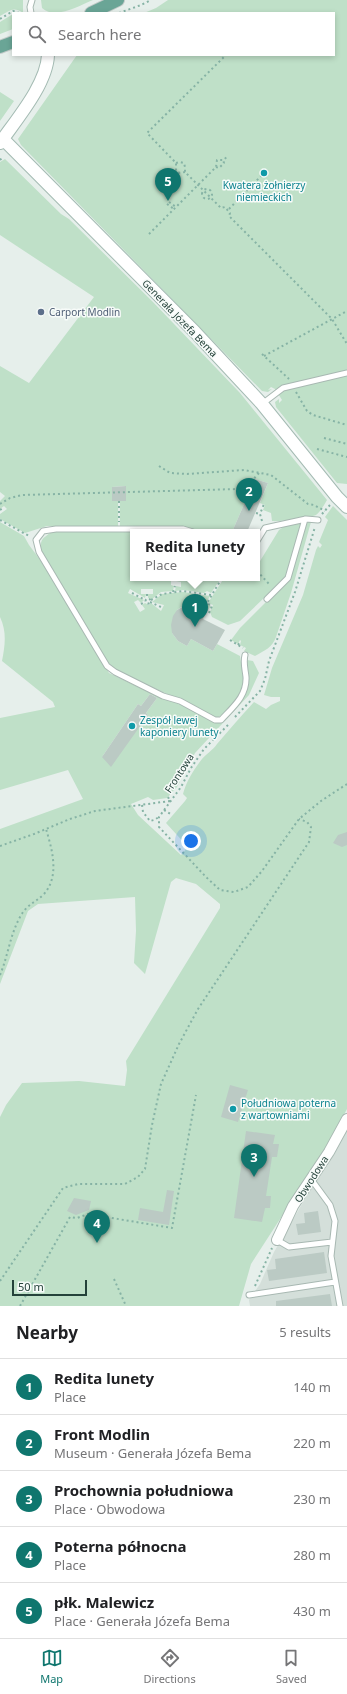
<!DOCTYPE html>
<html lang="en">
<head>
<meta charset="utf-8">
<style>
	body { margin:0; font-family:"Noto Sans",sans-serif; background:#f6f6f6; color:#202124 }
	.scale { position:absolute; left:12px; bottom:10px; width:75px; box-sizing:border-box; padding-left:4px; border:2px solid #24423a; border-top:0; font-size:11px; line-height:14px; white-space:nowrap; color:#24423a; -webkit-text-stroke:3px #f7fbf9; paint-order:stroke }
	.you { position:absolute; left:191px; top:841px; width:14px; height:14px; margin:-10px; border:3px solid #fff; border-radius:50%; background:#1a73e8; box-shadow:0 0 0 6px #1a73e833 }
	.badge { display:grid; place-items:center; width:26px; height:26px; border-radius:50%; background:#0f766e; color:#fff; font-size:13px; font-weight:700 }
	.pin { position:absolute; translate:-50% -33px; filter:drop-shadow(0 1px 2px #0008) }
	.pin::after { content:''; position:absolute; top:21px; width:14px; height:12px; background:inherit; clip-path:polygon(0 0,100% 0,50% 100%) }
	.popup { position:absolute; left:130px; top:529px; width:130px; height:52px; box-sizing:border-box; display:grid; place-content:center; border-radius:0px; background:#fff; filter:drop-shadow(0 1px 3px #0005); font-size:13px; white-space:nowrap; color:#757577 }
	.popup b { font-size:15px; color:#202124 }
	.popup::after { content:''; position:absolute; left:50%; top:100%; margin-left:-8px; border:8px solid transparent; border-top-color:#fff }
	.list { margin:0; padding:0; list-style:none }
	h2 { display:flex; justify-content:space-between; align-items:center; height:52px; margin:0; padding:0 16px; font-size:17px }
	h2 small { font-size:13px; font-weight:400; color:#757577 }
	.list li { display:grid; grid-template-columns:26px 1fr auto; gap:12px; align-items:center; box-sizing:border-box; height:56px; padding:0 16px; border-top:1px solid #e0e0e0 }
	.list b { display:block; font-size:15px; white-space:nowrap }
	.list p { margin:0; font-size:13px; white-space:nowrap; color:#757577 }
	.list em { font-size:13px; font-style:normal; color:#757577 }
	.icon { flex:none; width:22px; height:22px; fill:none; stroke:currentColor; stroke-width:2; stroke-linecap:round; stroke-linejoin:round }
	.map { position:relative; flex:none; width:347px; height:1306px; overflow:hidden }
	.search { position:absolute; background:#fff; box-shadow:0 2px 6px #0003; left:12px; right:12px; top:12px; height:44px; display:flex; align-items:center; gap:10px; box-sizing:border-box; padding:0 14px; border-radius:0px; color:#757577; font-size:15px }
	.sheet { height:332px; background:#fff }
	nav { display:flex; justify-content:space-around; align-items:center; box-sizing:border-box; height:56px; border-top:1px solid #e0e0e0; background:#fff; font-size:11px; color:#757577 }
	nav a { display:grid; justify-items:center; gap:2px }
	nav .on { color:#0f766e }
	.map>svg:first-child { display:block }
</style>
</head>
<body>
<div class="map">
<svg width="347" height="1306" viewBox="0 0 347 1306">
	<rect width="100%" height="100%" fill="#e6efeb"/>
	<!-- built -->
	<path fill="#d4dfda" d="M347,1127V1306H250L249,1300L260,1284L274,1252Z"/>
	<!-- green -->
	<path fill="#bfe0c8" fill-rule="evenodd" d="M0,0H23V13C13,6 10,11 0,16Z
		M41,0H93C78,6 56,20 42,8Z
		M168,0H347V484L337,483L276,407L275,402L279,399V403L282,400L275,389L271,387L268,390L272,389L268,392L262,391L21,145L18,139L77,55H334V13H144L156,8Z
		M13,14V29L0,34V22Z
		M0,92L14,101L0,121Z
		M5,159L61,214L69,219L153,302L240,393L327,500C324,505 321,511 316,515C309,518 279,522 272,521L271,513L263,510L265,505L260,503L268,483L255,479L232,532H198L183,527L120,526V501L126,500L125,486L112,487V501H118V526H47L25,533L0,519V514L7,509L4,506L0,509V501L5,496L0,492V366L29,383L94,297L0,235V162Z
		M333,506L347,520V1109L326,1148L251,1264L239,1306H0V1117L6,1105L22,1083L79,1081L125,1086L127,1070L126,1061L220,908V904L196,884L176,878L171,882L145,974L134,963L136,931L135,897L38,904L28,911L0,984V829L83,799L68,770L0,790V718L55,707L53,702L2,661C5,645 7,632 0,617V522L24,536L29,545L41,561L109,673L163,699L175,701L213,722C215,722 218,723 220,722C227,720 247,693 248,685C249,676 245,668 247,660L253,661L259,673L249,695L195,753L177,787L167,798L153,800L148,797L131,804L138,815L181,855L188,847L166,823L185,801L187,798L183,794C186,782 194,769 202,759C206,754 213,750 217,744C229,730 241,716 254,702L266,709L271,705L280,701V697H271L264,695L272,668L303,595L316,550L318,546L320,548L322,545L319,542L328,520L325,517ZM150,694L157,698L146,713L148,715L102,757L138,704L141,706Z
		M302,522L288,575L285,578L240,621L228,625L212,617L210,612L213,605L208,603L224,578H257V566L279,530L285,526Z
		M308,522H311L291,593L276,637C272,648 265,650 255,656L244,651L246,648L240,645L241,641L240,640L238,644L231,640L240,628L289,579L305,525Z
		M53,531L186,532H133V578H221L211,593L207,591L204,593L184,590L175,591L176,586L181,587V582L171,580V585L174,586L173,591L161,592L151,600L148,598V594H153V589H141V594H146L145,598L130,589L128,593L144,600L141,603L138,600L134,602L140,612L145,609L142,605L145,603L149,605L151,603L161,611L164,605L152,602L162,594L183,592L210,596L206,603L211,606L207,611C195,604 189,601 177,610L172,633L178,641L187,646L191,639L213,651L217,644L240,656C241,665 245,675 244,684C244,696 227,713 217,718L211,716L165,693L120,673L108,663L42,553C39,539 42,539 53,531Z"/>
	<!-- building -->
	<path fill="#bbcac4" d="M255,479L268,483L247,532H232Z
		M126,486V501H112V487Z
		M188,604H194L207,611L203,619L225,630L213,651L191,639L187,646L178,641L172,633L171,625L173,616L177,610Z
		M150,694L157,698L146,713L148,715L111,767L102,757L138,704L141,706Z
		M347,832V845L342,847L333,843L338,835Z
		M230,1085L248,1090L238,1122L221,1117Z
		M246,1131L275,1135L273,1144H279L277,1157H272L266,1196H271L270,1208H265L262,1222L234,1218Z
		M167,1190L174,1191L169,1225L138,1220L140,1208L163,1212Z
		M74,1198L91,1201L89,1210L76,1215L67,1211Z
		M318,1211L321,1232L298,1235L296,1224L305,1223L304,1213Z
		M324,1252L327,1273L269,1281L267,1270L276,1269L275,1259Z
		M330,1294L332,1306H276V1301Z"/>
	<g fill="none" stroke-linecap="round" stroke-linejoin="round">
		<defs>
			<path id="lane" d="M31,13L30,7L32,0
				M262,404L283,388L347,373
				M193,532L183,529H56L43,531L36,540L39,552L107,666L115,672L163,696L180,701L215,720H221C233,707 247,696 246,677C245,668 243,663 245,655
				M257,541L265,528L306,519L318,520
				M267,599L288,578L305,519
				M311,1179L330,1205L335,1221L331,1256L340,1306
				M277,1240L289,1247L332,1242
				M249,1295L335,1282"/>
			<path id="street" d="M277,1240L293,1206L329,1152L347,1119"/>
			<path id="secondary" d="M3,139L195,332L262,404L337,497L347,507
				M0,143C16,120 47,84 48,55"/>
			<path id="primary" d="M91,13L118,0
				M0,47L13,42"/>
		</defs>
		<!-- lane casing -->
		<use href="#lane" stroke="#a8b8b2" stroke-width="7"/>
		<!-- street casing -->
		<use href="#street" stroke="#a8b8b2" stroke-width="12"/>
		<!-- secondary casing -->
		<use href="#secondary" stroke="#a4bbb3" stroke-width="14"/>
		<!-- primary casing -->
		<use href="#primary" stroke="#c2cac8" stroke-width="14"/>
		<!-- path -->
		<path stroke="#86b3a5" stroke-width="2" stroke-dasharray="2 3" stroke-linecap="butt" d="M119,13L141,5L151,0
			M0,19L13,11L19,13
			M0,160L2,158
			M176,163L180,162L184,163L185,167V172L221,208L225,207L230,213L229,216L332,319L347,344
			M216,167L219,168L224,163L223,160
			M185,172L180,173L176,171V163L147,133L226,55
			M202 194a5 5 0 1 1 10 0a5 5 0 1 1-10 0Z
			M169,202L176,207
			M167,204L174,209
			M229,209L261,176
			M149,234L216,167L217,160H223L227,157
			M262,354L289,379
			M264,356L347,311
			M296,392L307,411L313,415L347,425
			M324,438L347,444
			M317,449L347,457
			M159,466L170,473L187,474L244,470L271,475L308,504L314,505L325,511
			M119,501V522
			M0,504L10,498L22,495L238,489L249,484L259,473
			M0,510L3,508
			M256,513L260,514
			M322,514L330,505
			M0,520L29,536
			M262,521L260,514L264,504
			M257,571L270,585
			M173,592L175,586
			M132,593L145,600
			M147,594V598
			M145.5 601a2.5 2.5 0 1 1 5 0a2.5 2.5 0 1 1-5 0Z
			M151,600L162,594L183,591L211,595
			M150,602L161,607
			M141,604L145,602
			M209,613L212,606L207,603L222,578
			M230,640L243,648
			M238,645L241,641
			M235,717L260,691L265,679L269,661L295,592L315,527
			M228,725L204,749L191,768L181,787L159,817V827L206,877L220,890L234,892L248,887L262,871L299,819L321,801L347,784
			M168,797L170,801
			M142,805L143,812L150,821L154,820L159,817
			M164,810L172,815
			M0,846L34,834L70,819L95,811L170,801
			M0,975C8,956 10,935 20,917C27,904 35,903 44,894C60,876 52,849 46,829
			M114,1279L126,1306
			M0,1281L63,1188L78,1184H125L138,1177L145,1169L152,1125L161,1084L179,1044L198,1009L309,842L311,827L307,822L299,819
			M255,1286L272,1248
			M20,1306L70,1217L77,1218L88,1214L172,1228L196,1095"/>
		<!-- lane -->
		<use href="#lane" stroke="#fff" stroke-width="5"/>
		<!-- street -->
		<use href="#street" stroke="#fff" stroke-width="10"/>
		<!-- secondary -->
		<use href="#secondary" stroke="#fff" stroke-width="12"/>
		<!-- primary -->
		<use href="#primary" stroke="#6aa596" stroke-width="12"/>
	</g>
	<!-- markers -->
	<g fill="#0f9aa8" stroke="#f7fbf9" stroke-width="1.5">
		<circle cx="264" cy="173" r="4"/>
		<circle cx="132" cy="726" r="4"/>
		<circle cx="233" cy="1109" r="4"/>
	</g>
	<circle fill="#5c6f8a" stroke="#f7fbf9" stroke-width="1.5" cx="41" cy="312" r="4"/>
	<g text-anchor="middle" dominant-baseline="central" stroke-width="3" stroke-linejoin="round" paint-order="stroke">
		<!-- culture labels -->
		<g font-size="10" fill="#0d838f" stroke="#f7fbf9" text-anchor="start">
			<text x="264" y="185" text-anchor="middle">Kwatera żołnierzy<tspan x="264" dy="12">niemieckich</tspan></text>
			<text x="140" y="720">Zespół lewej<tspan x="140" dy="12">kaponiery lunety</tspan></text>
			<text x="241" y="1103">Południowa poterna<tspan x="241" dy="12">z wartowniami</tspan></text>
		</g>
		<!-- service labels -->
		<g font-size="10" fill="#4e5e75" stroke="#f7fbf9" text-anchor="start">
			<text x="49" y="312">Carport Modlin</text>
		</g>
		<!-- street labels -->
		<g font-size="10" fill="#24423a" stroke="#f7fbf9">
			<text transform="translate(180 318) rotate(46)">Generała Józefa Bema</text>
			<text transform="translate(179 773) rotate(-57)">Frontowa</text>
			<text transform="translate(311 1179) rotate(-57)">Obwodowa</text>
		</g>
	</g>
</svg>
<div class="scale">50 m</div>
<div class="you"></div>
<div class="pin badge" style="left:195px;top:627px">1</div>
<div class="popup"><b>Redita lunety</b>Place</div>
<div class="pin badge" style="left:249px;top:511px">2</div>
<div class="pin badge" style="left:254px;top:1177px">3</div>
<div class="pin badge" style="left:97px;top:1243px">4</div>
<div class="pin badge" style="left:168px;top:201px">5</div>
<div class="search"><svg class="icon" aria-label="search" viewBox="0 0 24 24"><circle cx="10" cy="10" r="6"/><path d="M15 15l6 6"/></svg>Search here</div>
</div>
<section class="sheet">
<h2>Nearby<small>5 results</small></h2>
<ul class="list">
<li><span class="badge">1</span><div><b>Redita lunety</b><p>Place</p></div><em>140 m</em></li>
<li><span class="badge">2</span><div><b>Front Modlin</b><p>Museum · Generała Józefa Bema</p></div><em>220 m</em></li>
<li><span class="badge">3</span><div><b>Prochownia południowa</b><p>Place · Obwodowa</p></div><em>230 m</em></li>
<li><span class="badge">4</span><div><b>Poterna północna</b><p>Place</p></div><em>280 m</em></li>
<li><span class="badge">5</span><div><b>płk. Malewicz</b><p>Place · Generała Józefa Bema</p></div><em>430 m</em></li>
</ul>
</section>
<nav>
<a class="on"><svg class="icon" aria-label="map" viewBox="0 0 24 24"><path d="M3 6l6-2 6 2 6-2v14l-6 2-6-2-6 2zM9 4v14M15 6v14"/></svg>Map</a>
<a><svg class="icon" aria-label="directions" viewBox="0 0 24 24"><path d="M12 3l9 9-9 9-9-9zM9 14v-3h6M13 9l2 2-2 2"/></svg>Directions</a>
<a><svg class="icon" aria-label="saved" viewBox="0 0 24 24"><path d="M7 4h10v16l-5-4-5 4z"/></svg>Saved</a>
</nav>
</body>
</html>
